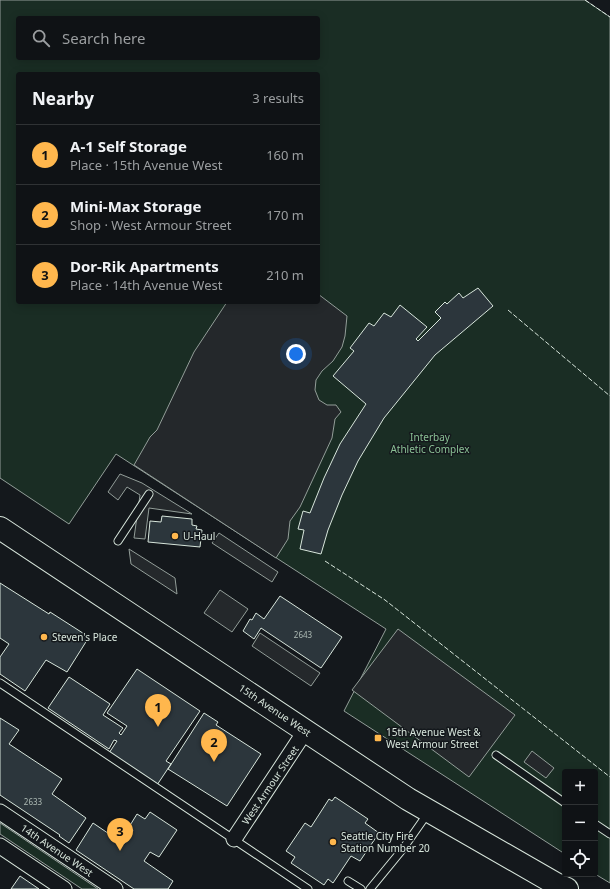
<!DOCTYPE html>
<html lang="en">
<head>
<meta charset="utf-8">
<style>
	body { margin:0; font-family:"Noto Sans",sans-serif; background:#181b1e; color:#f1f3f6 }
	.controls { position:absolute; right:12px; bottom:12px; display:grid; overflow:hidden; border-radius:4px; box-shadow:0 2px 10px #0003 }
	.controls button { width:36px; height:36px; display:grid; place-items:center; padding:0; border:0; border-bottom:1px solid #2f3234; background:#0f1215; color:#f1f3f6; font:20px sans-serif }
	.you { position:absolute; left:296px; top:354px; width:14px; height:14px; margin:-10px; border:3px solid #fff; border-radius:50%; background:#1a73e8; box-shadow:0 0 0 6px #1a73e833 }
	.badge { display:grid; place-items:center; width:26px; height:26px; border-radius:50%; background:#ffb74d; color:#111; font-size:13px; font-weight:700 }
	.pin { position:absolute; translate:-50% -33px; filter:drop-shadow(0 1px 2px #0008) }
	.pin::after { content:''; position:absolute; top:21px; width:14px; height:12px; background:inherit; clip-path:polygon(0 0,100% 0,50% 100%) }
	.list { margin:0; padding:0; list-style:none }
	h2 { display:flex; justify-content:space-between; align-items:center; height:52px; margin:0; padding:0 16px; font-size:17px }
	h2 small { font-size:13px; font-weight:400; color:#9b9ea0 }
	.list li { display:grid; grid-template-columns:26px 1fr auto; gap:12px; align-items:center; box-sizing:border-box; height:60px; padding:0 16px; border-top:1px solid #2f3234 }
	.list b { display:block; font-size:15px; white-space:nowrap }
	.list p { margin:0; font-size:13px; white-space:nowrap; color:#9b9ea0 }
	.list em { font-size:13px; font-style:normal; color:#9b9ea0 }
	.icon { flex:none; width:22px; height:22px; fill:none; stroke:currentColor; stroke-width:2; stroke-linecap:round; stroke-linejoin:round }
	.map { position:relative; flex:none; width:610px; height:889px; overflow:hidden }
	.search { position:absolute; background:#0f1215; box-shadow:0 2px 10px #0003; left:16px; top:16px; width:304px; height:44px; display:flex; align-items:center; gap:10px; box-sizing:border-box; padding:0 14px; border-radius:4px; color:#9b9ea0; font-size:15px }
	.panel { position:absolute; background:#0f1215; box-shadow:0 2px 10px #0003; left:16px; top:72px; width:304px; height:232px; border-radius:4px }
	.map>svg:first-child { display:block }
</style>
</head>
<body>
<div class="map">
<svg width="610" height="889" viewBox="0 0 610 889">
	<rect width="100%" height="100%" fill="#14181c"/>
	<!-- green -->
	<path fill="#1a2d24" stroke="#939e99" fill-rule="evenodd" d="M0,0H585L610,17V883L595,874V772H565V854L344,711L386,629L116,454L69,524L0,478ZM18,18H318V58H18ZM18,74H318V302H18Z
		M0,823L98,889H82L0,834Z"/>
	<!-- parking -->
	<path fill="#24282b" stroke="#939e99" d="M318,294L347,316L345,336L342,347L333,361L322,371L316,380L315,390L319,400L327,405H336L341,412L335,419L332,438L300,507L290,521L288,539L276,558L134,465L150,437L157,430L194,352L227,302H318Z
		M120,474L142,483L192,514L149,508L145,539L134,538L140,495L127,487L118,500L108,492Z
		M219,533L278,572L272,582L212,543Z
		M129,549L175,578L177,594L131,564Z
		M220,590L248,609L232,632L204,613Z
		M398,629L515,715L469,777L352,690Z
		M260,633L320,673L311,686L252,646Z
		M532,751L554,768L546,778L524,762Z"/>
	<!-- building -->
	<path fill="#2c363c" stroke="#d8e6dc" d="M478,288L493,306L435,355L384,418L358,461L342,495L328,530L321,554L300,549L304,530L298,529L303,511L310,513L324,478L340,444L366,404L333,376L354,351L350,348L369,323L374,326L384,313L391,317L400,305L427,327L416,339L418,341L441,318L435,312L445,302L447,304L459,293L463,298Z
		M162,516L192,519V525L197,526L196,529L202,530L200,547L148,542L150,521L161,522Z
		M0,583L49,614L50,612L89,637L67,672L46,660L25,691L0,674V657L9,644L0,638Z
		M280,596L342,637L321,668L261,628L254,639L243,631L250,619L252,620L256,613L264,619Z
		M137,669L200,711L166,761L171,764L157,785L109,753L117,741L114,740L109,749L48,708L69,677L110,704L103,715L123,728L119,733L121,735L127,726L107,713Z
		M204,713L218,722L216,725L261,754L227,806L168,769Z
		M0,718L19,730L9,744L62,779L52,794L86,818L69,843L59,836L60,835L0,795Z
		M335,797L368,819L365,823L379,833L360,861L351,856L333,883L328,879L324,885L291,863L295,857L286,851L305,823L311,827L329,799L332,801Z
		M150,812L177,830L159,857L150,852L144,861L173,881L168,889H134L76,850L93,823L124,844L133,830L129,827L137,814L145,819Z
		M20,876L39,889H11Z"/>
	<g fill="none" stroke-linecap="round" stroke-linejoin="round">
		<defs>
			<path id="service" d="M118,541L149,494
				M0,683L308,889
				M496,755L565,803
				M595,824L610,834
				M348,881L361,889
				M370,889L402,850L428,813"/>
			<path id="minor" d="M0,812L115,889
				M234,839L306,730
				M0,846L64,889"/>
			<path id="primary" d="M0,528L408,799L556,884L567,889"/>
		</defs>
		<!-- service casing -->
		<use href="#service" stroke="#d8e6dc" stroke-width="9"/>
		<!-- minor casing -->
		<use href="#minor" stroke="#d8e6dc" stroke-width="17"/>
		<!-- primary casing -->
		<use href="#primary" stroke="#d8e6dc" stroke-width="24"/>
		<!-- service -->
		<use href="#service" stroke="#14181c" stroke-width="7"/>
		<!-- minor -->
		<use href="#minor" stroke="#14181c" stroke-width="15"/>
		<!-- primary -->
		<use href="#primary" stroke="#14181c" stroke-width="22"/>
		<!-- fence -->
		<path stroke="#d8e6dc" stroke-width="1" stroke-dasharray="5 2" stroke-linecap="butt" d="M585,0L610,17
			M508,310L610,396
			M325,561L385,600L610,777"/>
	</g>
	<!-- markers -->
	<g fill="#ffb74d" stroke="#14181c" stroke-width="1.5">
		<circle cx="175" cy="536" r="4"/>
		<circle cx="44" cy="637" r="4"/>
		<rect x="374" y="734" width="8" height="8" rx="2"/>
		<circle cx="333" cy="842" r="4"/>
	</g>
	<g text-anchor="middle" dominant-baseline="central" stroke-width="3" stroke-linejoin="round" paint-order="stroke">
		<!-- number labels -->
		<g font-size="8" fill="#adbab4">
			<text x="303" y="634">2643</text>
			<text x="33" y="801">2633</text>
		</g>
		<!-- park labels -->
		<g font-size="10" fill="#8ac095" stroke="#14181c">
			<text x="430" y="437">Interbay<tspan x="430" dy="12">Athletic Complex</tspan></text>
		</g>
		<!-- poi labels -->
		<g font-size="10" fill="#d8e6dc" stroke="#14181c" text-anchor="start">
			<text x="183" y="536">U-Haul</text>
			<text x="52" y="637">Steven's Place</text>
			<text x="386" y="732">15th Avenue West &amp;<tspan x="386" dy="12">West Armour Street</tspan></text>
			<text x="341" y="836">Seattle City Fire<tspan x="341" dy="12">Station Number 20</tspan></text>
		</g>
		<!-- street labels -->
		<g font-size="10" fill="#d8e6dc" stroke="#14181c">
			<text transform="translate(275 710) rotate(34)">15th Avenue West</text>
			<text transform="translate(270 785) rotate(-56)">West Armour Street</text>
			<text transform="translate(57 850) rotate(34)">14th Avenue West</text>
		</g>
	</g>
</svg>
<div class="controls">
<button>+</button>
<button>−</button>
<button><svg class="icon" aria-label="locate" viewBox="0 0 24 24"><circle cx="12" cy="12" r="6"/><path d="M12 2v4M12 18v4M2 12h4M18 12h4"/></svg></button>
</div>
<div class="you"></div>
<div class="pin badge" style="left:158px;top:727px">1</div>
<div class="pin badge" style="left:214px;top:762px">2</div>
<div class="pin badge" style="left:120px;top:851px">3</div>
<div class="search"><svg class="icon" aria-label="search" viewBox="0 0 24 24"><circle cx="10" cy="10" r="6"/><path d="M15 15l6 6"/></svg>Search here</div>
<section class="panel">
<h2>Nearby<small>3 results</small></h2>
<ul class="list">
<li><span class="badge">1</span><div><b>A-1 Self Storage</b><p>Place · 15th Avenue West</p></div><em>160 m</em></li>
<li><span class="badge">2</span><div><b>Mini-Max Storage</b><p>Shop · West Armour Street</p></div><em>170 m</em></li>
<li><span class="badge">3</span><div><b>Dor-Rik Apartments</b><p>Place · 14th Avenue West</p></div><em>210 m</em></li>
</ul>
</section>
</div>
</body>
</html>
